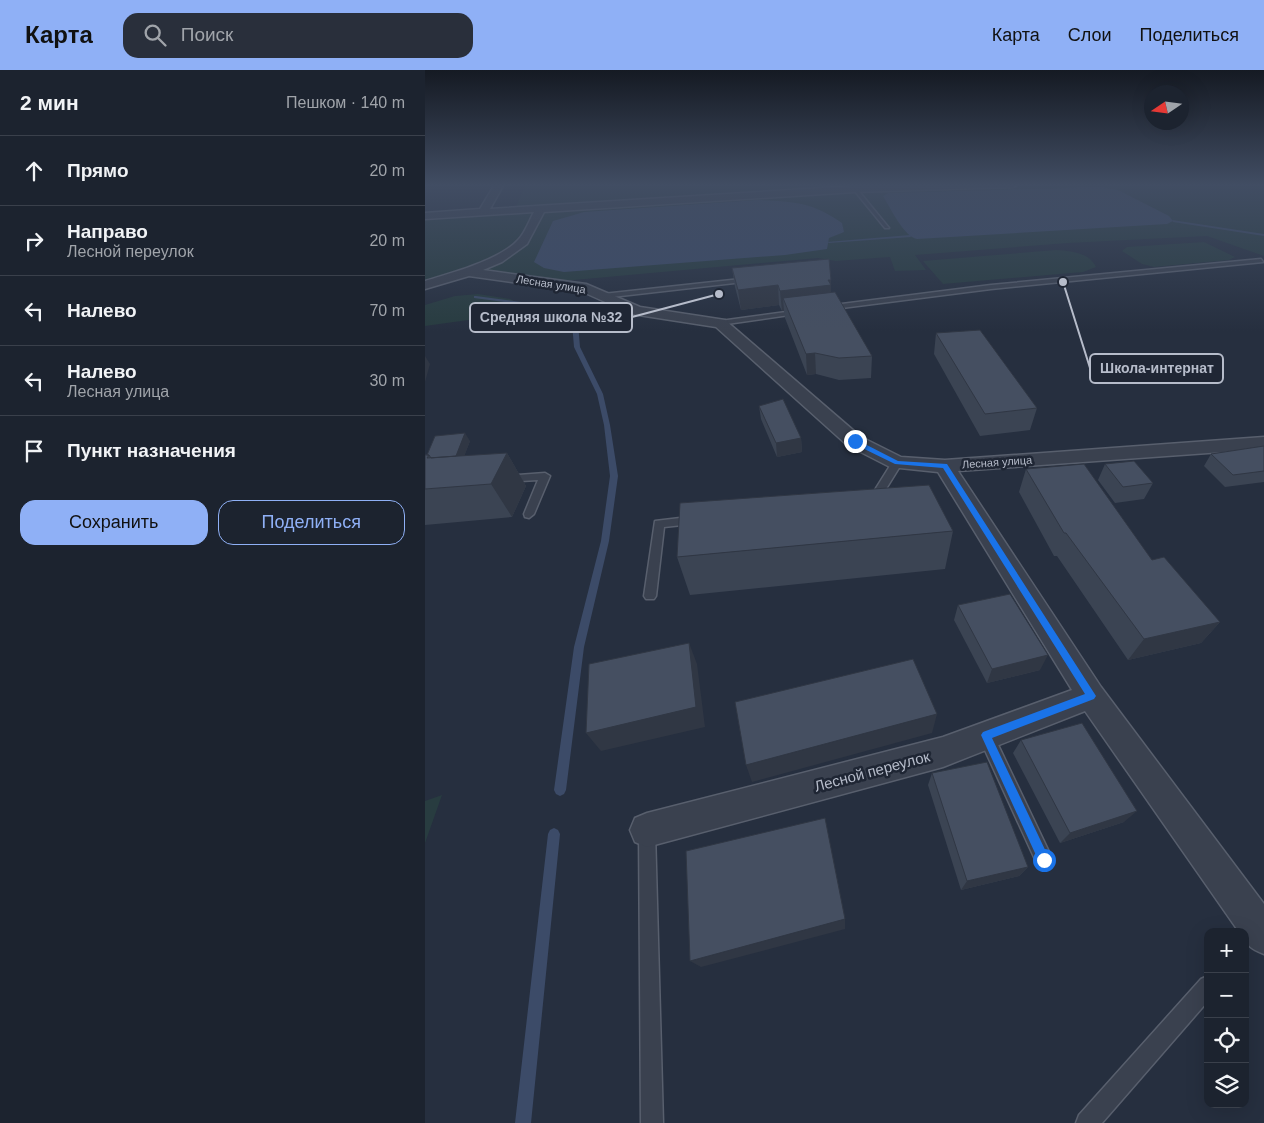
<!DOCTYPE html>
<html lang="ru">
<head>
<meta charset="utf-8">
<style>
	body { margin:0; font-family:Arial,sans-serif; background:#292f3b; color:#f1f3f6 }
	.controls { position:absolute; right:15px; bottom:15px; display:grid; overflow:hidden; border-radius:10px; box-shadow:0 5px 20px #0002 }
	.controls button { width:45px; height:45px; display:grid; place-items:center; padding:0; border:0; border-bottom:1px solid #3a404b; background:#1c232f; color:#f1f3f6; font:25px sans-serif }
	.compass { position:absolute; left:719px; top:15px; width:45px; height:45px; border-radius:50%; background:#1c232f; box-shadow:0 5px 20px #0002; rotate:257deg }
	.stop { position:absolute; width:15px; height:15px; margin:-11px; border:4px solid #1a73e8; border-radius:50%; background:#fff }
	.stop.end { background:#1a73e8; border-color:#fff; box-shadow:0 1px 5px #0008 }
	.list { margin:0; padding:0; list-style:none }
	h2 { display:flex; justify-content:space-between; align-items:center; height:65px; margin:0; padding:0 20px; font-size:21px }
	h2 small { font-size:16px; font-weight:400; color:#a0a4aa }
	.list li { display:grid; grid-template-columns:32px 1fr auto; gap:15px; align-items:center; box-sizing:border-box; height:70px; padding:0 20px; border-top:1px solid #3a404b }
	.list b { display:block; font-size:19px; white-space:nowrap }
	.list p { margin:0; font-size:16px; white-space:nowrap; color:#a0a4aa }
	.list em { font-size:16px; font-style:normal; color:#a0a4aa }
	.actions { display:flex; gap:10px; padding:15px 20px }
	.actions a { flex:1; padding:11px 0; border:1px solid #8fb0f6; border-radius:15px; text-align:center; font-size:18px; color:#8fb0f6 }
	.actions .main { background:#8fb0f6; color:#111 }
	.icon { flex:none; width:28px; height:28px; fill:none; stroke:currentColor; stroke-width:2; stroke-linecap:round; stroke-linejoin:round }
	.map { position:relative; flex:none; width:839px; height:1053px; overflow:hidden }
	header { display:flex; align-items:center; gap:30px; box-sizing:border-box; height:70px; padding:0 25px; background:#8fb0f6; color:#111 }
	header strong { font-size:24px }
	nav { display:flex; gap:28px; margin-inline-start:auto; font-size:18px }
	.search { width:350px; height:45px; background:#292f3b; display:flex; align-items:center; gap:12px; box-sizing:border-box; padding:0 18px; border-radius:15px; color:#a0a4aa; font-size:19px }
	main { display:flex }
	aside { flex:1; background:#1c232f }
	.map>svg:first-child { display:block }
</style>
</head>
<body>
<header>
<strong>Карта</strong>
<div class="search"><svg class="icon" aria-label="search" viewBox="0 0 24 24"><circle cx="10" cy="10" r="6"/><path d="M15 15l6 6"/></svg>Поиск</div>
<nav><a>Карта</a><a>Слои</a><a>Поделиться</a></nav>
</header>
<main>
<aside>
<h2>2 мин<small>Пешком · 140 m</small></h2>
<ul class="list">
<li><svg class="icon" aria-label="ahead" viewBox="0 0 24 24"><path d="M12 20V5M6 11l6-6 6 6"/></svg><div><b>Прямо</b></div><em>20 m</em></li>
<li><svg class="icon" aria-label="right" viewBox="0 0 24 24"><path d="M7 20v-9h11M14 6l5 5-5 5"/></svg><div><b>Направо</b><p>Лесной переулок</p></div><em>20 m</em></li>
<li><svg class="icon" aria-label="left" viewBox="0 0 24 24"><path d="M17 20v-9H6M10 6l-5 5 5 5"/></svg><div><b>Налево</b></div><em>70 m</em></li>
<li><svg class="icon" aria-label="left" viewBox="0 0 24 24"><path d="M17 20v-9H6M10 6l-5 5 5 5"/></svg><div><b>Налево</b><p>Лесная улица</p></div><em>30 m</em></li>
<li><svg class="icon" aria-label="arrive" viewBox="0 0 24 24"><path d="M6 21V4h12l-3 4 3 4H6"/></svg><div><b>Пункт назначения</b></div></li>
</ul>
<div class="actions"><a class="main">Сохранить</a><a>Поделиться</a></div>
</aside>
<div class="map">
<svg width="839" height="1053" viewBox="0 0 839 1053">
	<rect width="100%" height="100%" fill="#262f3f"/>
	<!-- green -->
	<path fill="#283c40" d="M101,114H839V186L782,166L643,173L490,185L501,200L470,201L465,187L411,191L393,188L138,211L24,206L0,212V147L75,143L91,137Z
		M779,172L810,187L804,190L729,197L717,194L697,181L702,177Z
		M631,180C645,181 664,182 671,197L658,202L518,214L498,191Z
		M53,224L85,229L108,241L0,256V235L30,226Z
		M17,725L0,773V731Z"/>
	<!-- water -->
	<path fill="#3c4b68" d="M675,117L693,120L744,146L748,151L742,154L492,169C479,167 465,137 458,126L463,123Z
		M332,130C367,131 388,132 417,153L419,162L404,168L402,179L360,185L139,202L119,198L109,192L128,151L159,142Z"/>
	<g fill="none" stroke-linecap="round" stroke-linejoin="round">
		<!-- stream -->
		<path fill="#3c4b68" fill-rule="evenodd" d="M747,150L839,164V166L748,152Z
			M485,165L486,167L404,173L402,172Z
			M51,226L134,237L149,243L153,253L155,277L178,324L185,355L193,406L184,471L159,577L141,720L139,724L135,726L131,724L129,720L149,577L176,471L185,406L179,355L172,324L149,277L147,253L145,245L133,239L49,228V226Z
			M129,758L133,760L135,764L106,1053H90L123,764L125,760Z"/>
		<defs>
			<path id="service" d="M424,114H428L464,158H460Z
				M836,189L838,192L566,219L401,240L398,238L401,236L566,215Z
				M325,208L328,210L327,211L178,228L175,226L178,224Z
				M376,240L380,242L378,243L295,255L291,253L295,251Z
				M472,390L477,393L451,435H443L442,433L443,431L468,391Z
				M120,403L125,406L109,444L104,448L100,447L99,444L113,410L80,412L75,409L80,406Z
				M272,446L278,450L276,453L239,457L231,526L229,529H221L219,526L230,451Z
				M561,658L566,660L625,784L628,790L625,796L619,799L613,796L553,665L556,660Z
				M222,752L228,754L230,760L238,1053H216L214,760L216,754Z
				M783,906V931L677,1053H651L654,1045L776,909Z"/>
			<path id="minor" d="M70,114H79L65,139L430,116L593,114L589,117L430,122L119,142L102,174L77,192L58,200L161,214L215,237L300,250L436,367L476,387L520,390L839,367V379L533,401L676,617L839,834V884C827,879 820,876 820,862H814L660,641L518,697L222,777L210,772L205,760L210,748L222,743L518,667L647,620L513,402L465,397L422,375L291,257L207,244L158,222L44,206L0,219V211C26,203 75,190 93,170C100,163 104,151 109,142L0,149V143L55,139Z"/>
		</defs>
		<!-- service casing -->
		<use href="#service" stroke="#585f6d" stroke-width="3"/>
		<!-- minor casing -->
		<use href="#minor" stroke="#585f6d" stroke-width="3"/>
		<!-- service -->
		<use href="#service" fill="#3a414f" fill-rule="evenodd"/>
		<!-- minor -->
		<use href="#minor" fill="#3a414f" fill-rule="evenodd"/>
	</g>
	<!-- wall -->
	<path fill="#3b4453" d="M307,198L406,222L447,286L446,308L414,310L391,304L382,305L360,248L359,241H357L354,235L316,240L310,217Z
		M511,263L612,338L605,360L555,366L509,284Z
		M334,336L376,368L377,382L352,387L336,349Z
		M45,371L39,386L82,383L101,416L87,447L0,455V385Z
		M839,376V412L800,417L779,396L786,384Z
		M680,394L728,413L719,429L690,433L673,410Z
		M601,399L727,490L795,552L776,573L703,590L632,486H629L594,422Z
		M528,461L520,499L265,525L252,487Z
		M533,535L615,600L562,613L529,550Z
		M596,670L699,752L635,773L588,683Z
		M507,703L603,797L594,806L536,820L503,715Z"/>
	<!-- shaded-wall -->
	<path fill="#303744" d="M403,210H406V234L358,228L359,241H357L355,221Z
		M353,215L354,235L316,240L313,220Z
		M390,283L391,304L382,305L381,284Z
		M0,286L5,294L0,312Z
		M40,363L45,371L31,408L25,400Z
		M376,368L377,382L352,387L351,373Z
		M82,383L101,416L87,447L66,414Z
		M795,552L776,573L703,590L719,569Z
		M264,573L272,594L280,657L176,681L161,663Z
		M623,585L615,600L562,613L567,599Z
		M512,644L507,663L327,712L321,695Z
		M712,741L699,752L635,773L645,763Z
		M603,797L594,806L536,820L542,811Z
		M420,849V859L276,897L265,891Z"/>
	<!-- building -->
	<path fill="#454f61" stroke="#303744" d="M404,189L406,210H403L406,215L355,221L353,215L313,220L307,198Z
		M410,222L447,286L414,288L390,283L381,284L358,228Z
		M555,260L612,338L560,344L511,263Z
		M358,329L376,368L351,373L334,336Z
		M40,363L31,386L6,388L4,385H2L10,366Z
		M839,376V401L808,405L786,384Z
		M82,383L66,414L0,419V385H4L2,388Z
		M709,391L728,413L698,417L680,394Z
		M659,394L727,490L739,487L795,552L719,569L641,463H639L601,399Z
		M504,415L528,461L252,487L255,433Z
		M585,524L623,585L567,599L533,535Z
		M264,573L271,637L161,663L164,594Z
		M488,589L512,644L321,695L310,632Z
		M657,653L712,741L645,763L596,670Z
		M562,692L603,797L542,811L507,703Z
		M400,748L420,849L265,891L261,781Z"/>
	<!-- sky -->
	<linearGradient id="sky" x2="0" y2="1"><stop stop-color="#151a23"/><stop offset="0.44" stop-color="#414d63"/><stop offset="1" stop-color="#414d63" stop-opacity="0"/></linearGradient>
	<rect width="839" height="261" fill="url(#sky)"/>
	<!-- route -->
	<path fill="#1a73e8" d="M427,370H432L473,391L522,394L671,626L669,629L567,668L623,786L625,790L623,794L619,796L615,794L556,665L558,662L660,624L518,398L470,394L427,373Z"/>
	<g text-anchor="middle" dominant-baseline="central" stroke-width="5" stroke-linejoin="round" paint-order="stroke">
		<!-- far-street labels -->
		<g font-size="11" fill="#b6bcca" stroke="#1f2634">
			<text transform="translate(126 214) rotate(9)">Лесная улица</text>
			<text transform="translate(572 392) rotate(-4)">Лесная улица</text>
		</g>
		<!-- near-street labels -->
		<g font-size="15" fill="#b6bcca" stroke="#1f2634">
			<text transform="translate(447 701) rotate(-15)">Лесной переулок</text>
		</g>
	</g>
	<!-- callouts -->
	<path fill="none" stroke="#b6bcca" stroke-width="2" d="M294 224L207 247M638 212L665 298"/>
	<g fill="#b6bcca" stroke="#1f2634" stroke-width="2">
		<circle cx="294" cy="224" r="5"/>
		<circle cx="638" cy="212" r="5"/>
	</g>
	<g fill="#1f2634" stroke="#b6bcca" stroke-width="2">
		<rect x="45" y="233" width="162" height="29" rx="5"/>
		<rect x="665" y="284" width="133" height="29" rx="5"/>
	</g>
	<g font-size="14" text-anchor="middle" font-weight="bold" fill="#b6bcca">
		<text x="126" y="252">Средняя школа №32</text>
		<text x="732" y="303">Школа-интернат</text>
	</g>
</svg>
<div class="controls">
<button>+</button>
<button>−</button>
<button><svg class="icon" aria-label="locate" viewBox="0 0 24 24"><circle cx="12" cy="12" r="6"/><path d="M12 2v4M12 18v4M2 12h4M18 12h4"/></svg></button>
<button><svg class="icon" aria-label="layers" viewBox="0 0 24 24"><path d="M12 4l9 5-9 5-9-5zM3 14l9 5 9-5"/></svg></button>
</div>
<svg class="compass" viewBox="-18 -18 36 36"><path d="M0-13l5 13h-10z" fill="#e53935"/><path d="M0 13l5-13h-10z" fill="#a0a4aa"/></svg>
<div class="stop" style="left:619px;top:790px"></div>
<div class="stop end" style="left:430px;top:371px"></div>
</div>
</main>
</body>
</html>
